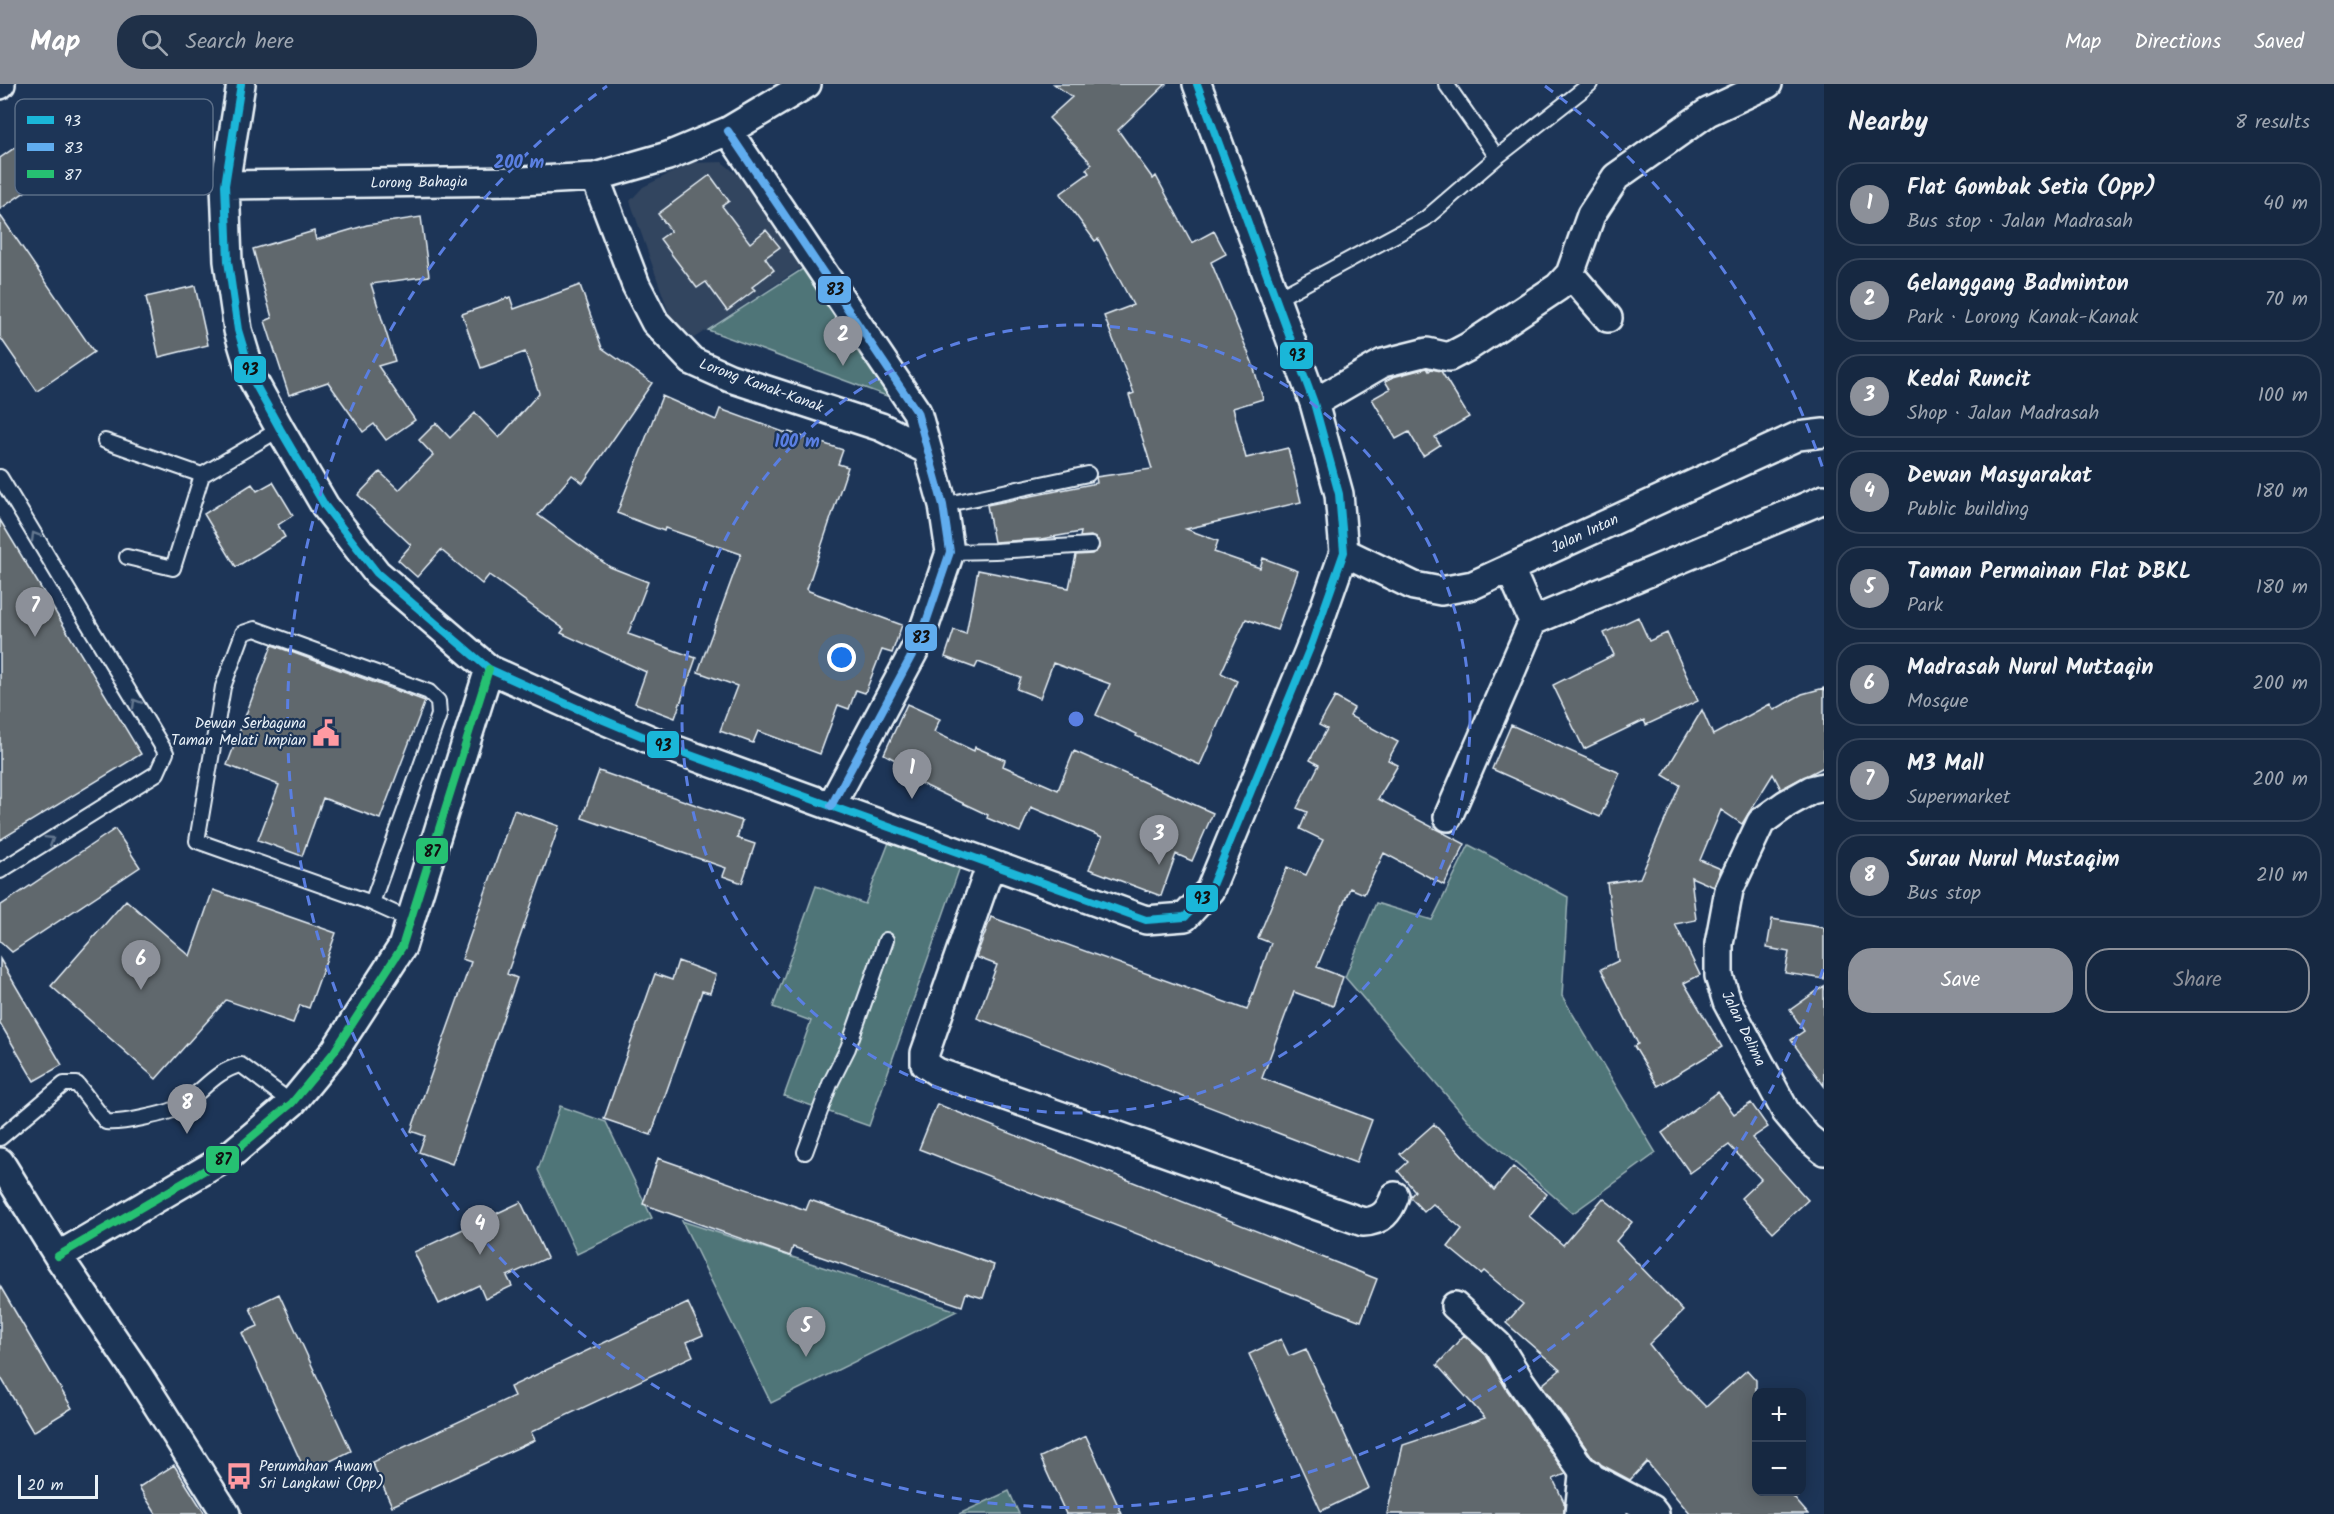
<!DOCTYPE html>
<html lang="en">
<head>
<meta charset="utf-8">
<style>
	body { margin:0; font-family:Kalam,sans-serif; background:#1f3048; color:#f1f3f6 }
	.controls { position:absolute; right:18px; bottom:18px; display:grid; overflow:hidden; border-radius:12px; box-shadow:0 3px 15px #0003 }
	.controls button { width:54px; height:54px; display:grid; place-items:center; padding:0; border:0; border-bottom:2px solid #35445a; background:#162841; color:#f1f3f6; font:30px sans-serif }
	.scale { position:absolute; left:18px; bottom:15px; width:80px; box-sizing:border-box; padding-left:6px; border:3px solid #e8f1f8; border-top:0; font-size:16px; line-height:21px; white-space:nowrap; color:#e8f1f8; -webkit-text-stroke:4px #1d3557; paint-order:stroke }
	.you { position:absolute; left:842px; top:574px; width:21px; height:21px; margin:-15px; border:4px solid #fff; border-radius:50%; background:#1a73e8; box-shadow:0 0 0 9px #1a73e833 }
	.badge { display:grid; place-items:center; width:39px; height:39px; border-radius:50%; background:#8c9099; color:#fff; font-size:20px; font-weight:700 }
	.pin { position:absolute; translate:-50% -50px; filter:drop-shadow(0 2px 3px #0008) }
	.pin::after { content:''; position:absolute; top:32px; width:21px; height:18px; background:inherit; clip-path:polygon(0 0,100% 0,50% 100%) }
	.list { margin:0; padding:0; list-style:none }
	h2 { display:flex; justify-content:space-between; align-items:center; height:78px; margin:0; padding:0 24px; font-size:26px }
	h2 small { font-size:20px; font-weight:400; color:#9ea6b1 }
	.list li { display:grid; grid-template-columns:39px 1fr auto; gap:18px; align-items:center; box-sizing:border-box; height:84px; margin:0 12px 12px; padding:0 12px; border:2px solid #35445a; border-radius:24px }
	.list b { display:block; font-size:22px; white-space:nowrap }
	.list p { margin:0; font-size:20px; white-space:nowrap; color:#9ea6b1 }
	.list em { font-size:20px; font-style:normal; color:#9ea6b1 }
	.actions { display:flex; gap:12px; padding:18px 24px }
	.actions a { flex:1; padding:14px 0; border:2px solid #8c9099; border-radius:24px; text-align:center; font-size:21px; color:#8c9099 }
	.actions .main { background:#8c9099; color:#fff }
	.icon { flex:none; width:33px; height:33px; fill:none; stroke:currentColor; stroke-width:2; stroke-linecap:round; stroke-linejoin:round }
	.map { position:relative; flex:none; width:1824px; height:1430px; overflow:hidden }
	header { display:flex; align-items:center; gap:36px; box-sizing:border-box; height:84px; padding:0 30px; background:#8c9099; color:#fff }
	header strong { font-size:28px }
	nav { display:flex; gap:33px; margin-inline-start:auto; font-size:21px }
	.search { width:420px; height:54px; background:#1f3048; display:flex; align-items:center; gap:15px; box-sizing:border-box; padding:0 21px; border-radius:24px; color:#9ea6b1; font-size:22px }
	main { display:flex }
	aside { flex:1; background:#162841 }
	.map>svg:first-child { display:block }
</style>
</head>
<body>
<header>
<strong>Map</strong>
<div class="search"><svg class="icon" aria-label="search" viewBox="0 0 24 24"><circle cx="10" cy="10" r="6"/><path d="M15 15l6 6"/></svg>Search here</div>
<nav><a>Map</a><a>Directions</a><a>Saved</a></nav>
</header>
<main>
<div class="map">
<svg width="1824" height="1430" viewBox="0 0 1824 1430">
	<rect width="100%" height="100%" fill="#1d3557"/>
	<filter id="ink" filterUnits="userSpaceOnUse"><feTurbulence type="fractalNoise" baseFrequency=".0167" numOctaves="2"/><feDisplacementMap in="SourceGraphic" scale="12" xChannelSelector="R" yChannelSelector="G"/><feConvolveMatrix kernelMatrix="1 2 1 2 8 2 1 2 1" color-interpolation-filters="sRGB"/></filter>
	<g filter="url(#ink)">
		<!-- built -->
		<path fill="#31445e" d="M722,78L739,92L810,178L694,254L671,235L630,117L643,103L691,79Z"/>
		<!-- green -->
		<path fill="#4f7578" stroke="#9cb3b8" stroke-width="1.5" d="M812,179L903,318L708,246Z
			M890,756L960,783L869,1042L784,1012L811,937L773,923L816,802L865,820Z
			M1469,761L1568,813L1562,912L1656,1069L1573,1129L1472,1041L1345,893L1376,819L1432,836Z
			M560,1022L606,1038L652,1134L577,1170L538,1086Z
			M682,1137L957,1227L771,1319Z
			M1009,1407L1019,1430H959Z"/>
		<!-- building -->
		<path fill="#61686d" stroke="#e8f1f8" stroke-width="1.5" d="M1054,0H1166L1118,46L1153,95L1156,92L1192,159L1214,147L1226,170L1211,178L1252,278L1263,315L1233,324L1246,374L1288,364L1301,418L1186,445L1218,457L1214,468L1260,484L1263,474L1298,487L1277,546L1246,535L1221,589L1237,597L1200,681L1136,652L1137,650L1096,631L1110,600L1053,579L1040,614L1017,605L1021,594L978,578L975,584L945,573L954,546L966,550L978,486L1069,504L1076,471L1092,470L1099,464L1098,456L1091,452L1080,453L1081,448L1041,455L994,458L987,421L1097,399L1096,393L1152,385L1129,311L1134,309L1104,232L1133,221L1098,155L1095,157L1060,110L1089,89L1086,85L1092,80L1049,34L1072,13Z
			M43,44L67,79L0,125V74Z
			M710,91L729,117L722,122L750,159L766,146L780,163L765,174L774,186L752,203L755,206L727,227L706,198L697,204L660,155L671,147L658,130Z
			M0,131L94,268L37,307L0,253Z
			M421,133L429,192L371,200L395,277L378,282L415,336L386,356L374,340L363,348L328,298L289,311L265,237L272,234L253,165L314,147L316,156L367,141Z
			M580,201L602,264L652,299L583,399L572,391L538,431L610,483L648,498L628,550L696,574L675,634L635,619L646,588L561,549L564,545L489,491L482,500L441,466L417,493L398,476L411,461L358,411L380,388L399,406L433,371L419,356L436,339L450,354L475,329L499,354L539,309L525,268L481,284L462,230L510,213L514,225Z
			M195,202L208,261L159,273L146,213Z
			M1427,284L1429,287L1431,285L1441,287L1469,333L1435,353L1440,361L1423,372L1409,348L1396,355L1372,315L1390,305L1385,297L1393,293Z
			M662,312L716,336L720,325L789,350V348L843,366L838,380L848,383L807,505L809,507L902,541L892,569L882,566L865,609L856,606L849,625L838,621L820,670L758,647L753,659L720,647L737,602L698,588L741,470L665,444L664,447L617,429Z
			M273,398L293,431L278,441L285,453L236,483L204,430L252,400L257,407Z
			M0,436L141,670L0,756Z
			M1638,533L1649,557L1667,549L1698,617L1646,641L1644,636L1584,665L1553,601L1614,571L1604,549Z
			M272,561L425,617L380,735L323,714L302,772L258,756L279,701L227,681Z
			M1824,604V683L1781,705L1773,690L1742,740L1721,726L1700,776L1721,785L1714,803L1691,793L1696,836L1675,840L1700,891L1684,899L1722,963L1658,1002L1634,962L1638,960L1601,885L1618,877L1607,799L1640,794L1680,701L1663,691L1702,626L1713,651L1770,620L1774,626L1802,610Z
			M1335,613L1354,624L1350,632L1398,658L1388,676L1398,681L1378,715L1465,760L1444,801L1384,769L1364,810L1350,804L1317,883L1343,893L1333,922L1294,908L1262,994L1372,1036L1356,1079L977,934L997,881L976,873L991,833L1247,926L1271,859L1258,854L1287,783L1306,791L1323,756L1300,745L1307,728L1297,724L1319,681L1310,676L1327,645L1319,641Z
			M907,620L940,635L934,648L974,667L975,663L1005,676L1003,682L1058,706L1074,667L1213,729L1192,777L1176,770L1161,812L1089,785L1102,753L1031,723L1020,748L987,734L988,731L894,687L899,678L884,670Z
			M1511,641L1620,689L1600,733L1492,685Z
			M599,687L742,737L737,754L755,760L742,799L723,792L726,784L582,734Z
			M514,726L559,742L507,890L517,894L452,1080L419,1068L425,1052L411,1047L471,878L462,875Z
			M115,745L140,783L12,868L0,857V822Z
			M213,806L336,849L309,924L300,921L293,939L226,916L156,995L51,902L126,816L190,872Z
			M1772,835L1824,844V895L1785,889L1789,868L1767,864Z
			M0,875L62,981L34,997L0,939Z
			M678,877L716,891L710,909L702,907L651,1051L604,1035L655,890L672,896Z
			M1824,902V1002L1791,956L1804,947L1790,926Z
			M1718,1008L1734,1030L1751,1019L1768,1043L1752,1054L1808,1116L1773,1148L1741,1114L1761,1095L1729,1061L1690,1089L1662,1049Z
			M937,1020L1377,1195L1361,1237L919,1065Z
			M1434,1040L1494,1106L1513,1083L1547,1110L1529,1132L1563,1161L1603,1114L1632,1138L1616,1157L1683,1227L1649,1260L1671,1288L1706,1323L1747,1286L1756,1296V1407H1788L1808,1430H1690L1647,1378L1630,1396L1602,1381L1593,1374L1542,1301L1560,1286L1506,1239L1523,1220L1484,1187L1481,1190L1448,1163L1462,1145L1433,1120L1424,1128L1410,1113L1415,1107L1398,1087L1408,1078L1400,1070Z
			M658,1074L806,1126L810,1116L994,1181L983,1214L966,1209L962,1222L793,1163L790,1172L643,1120Z
			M521,1118L547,1174L507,1192L512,1202L485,1215L479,1201L439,1220L414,1168Z
			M0,1202L72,1324L33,1348L0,1292Z
			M279,1210L351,1367L306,1389L242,1249L258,1242L250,1224Z
			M688,1219L703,1251L687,1258L693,1272L531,1348L535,1356L392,1422L372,1378L514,1312L510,1303Z
			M1464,1251L1486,1271L1507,1306L1566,1390L1553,1395L1564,1418V1430H1387L1403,1361L1485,1334L1437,1281Z
			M1281,1255L1289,1272L1306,1265L1369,1404L1321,1427L1249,1270Z
			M1086,1352L1122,1430H1066L1040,1373Z
			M174,1381L205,1430H156L139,1403Z"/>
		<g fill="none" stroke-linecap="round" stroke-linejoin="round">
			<defs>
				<path id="service" d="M1497,73L1590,0
					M1276,215L1425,135L1497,73L1446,0
					M105,357L202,391L280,345
					M0,393L166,669L157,689L0,787
					M943,421L1088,390
					M950,468L995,467L1091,461
					M127,473L173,484L202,391
					M372,819L439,631L438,617L429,608L255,545L243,549L223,603L197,757L372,819L412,837
					M0,1054L64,1000H77L106,1038C119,1040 168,1030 179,1023C202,1009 214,987 241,981L292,1019
					M805,1068L830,1000L848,964L886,856"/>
				<path id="minor" d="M241,0L225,101L228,177L238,246L253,296L280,345L325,422L377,489L489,585L587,629L668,663L1146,836L1185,833L1210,806L1312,559L1344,468L1339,410L1314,319L1197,0
					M0,1L1,0
					M728,47L917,328L943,421L950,468L920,556L831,722
					M595,93L636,201L655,238L692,277L730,294L881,343L925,365
					M225,101L522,97L595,93L668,72L728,47L807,0
					M1570,190L1591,131L1616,93L1708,28L1768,0
					M1314,319L1383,279L1427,268L1449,273L1468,263L1558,203L1570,190L1608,234
					M1344,468L1414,502L1441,507L1473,501L1798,352L1824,349
					M1510,485L1533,537
					M1824,703L1811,706L1786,720L1761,738L1729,806L1719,860V892L1727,918L1786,1028L1807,1053L1824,1067
					M1448,733L1533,537L1824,415
					M991,780L925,969V980L937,988L1363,1138C1382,1137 1389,1128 1395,1112
					M0,1078L58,1172L137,1289L226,1430
					M58,1172L229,1072L292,1019L334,968L402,863L489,585
					M1455,1222L1498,1261L1520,1297L1613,1430
					M1590,1393L1651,1425L1655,1430"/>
				<path id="secondary" d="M1582,1430L1586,1391"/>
			</defs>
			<!-- service casing -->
			<use href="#service" stroke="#e8f1f8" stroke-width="18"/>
			<!-- minor casing -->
			<use href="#minor" stroke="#e8f1f8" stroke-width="32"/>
			<!-- secondary casing -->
			<use href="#secondary" stroke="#e8f1f8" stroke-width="38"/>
			<!-- service -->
			<use href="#service" stroke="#1d3557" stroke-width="14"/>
			<!-- minor -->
			<use href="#minor" stroke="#1d3557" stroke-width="27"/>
			<!-- secondary -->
			<use href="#secondary" stroke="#1d3557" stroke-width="33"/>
			<defs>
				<path id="bus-1" d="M241,0L225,101L228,177L238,246L253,296L280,345L325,422L377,489L489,585L587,629L668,663L1146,836L1185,833L1210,806L1312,559L1344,468L1339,410L1314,319L1197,0"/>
				<path id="bus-2" d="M728,47L917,328L943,421L950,468L920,556L831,722"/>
				<path id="bus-3" d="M58,1172L229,1072L292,1019L334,968L402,863L489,585"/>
			</defs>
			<!-- bus-1 casing -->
			<use href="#bus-1" stroke="#1d3557" stroke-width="12"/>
			<!-- bus-2 casing -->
			<use href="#bus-2" stroke="#1d3557" stroke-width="12"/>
			<!-- bus-3 casing -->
			<use href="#bus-3" stroke="#1d3557" stroke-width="12"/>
			<!-- bus-1 -->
			<use href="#bus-1" stroke="#1ab6d8" stroke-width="8"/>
			<!-- bus-2 -->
			<use href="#bus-2" stroke="#60acee" stroke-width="8"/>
			<!-- bus-3 -->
			<use href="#bus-3" stroke="#26c172" stroke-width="8"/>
		</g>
		<!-- one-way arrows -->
		<defs><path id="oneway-chevron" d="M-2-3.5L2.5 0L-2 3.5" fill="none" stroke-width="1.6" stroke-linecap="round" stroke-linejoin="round" transform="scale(1.5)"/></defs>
		<g stroke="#64778f">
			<use href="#oneway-chevron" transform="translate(35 452) rotate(-121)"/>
			<use href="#oneway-chevron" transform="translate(136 619) rotate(-121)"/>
			<use href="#oneway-chevron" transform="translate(50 756) rotate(-32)"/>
		</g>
	</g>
	<!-- distance rings -->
	<g fill="none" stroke="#5a7fe2" stroke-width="3" stroke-dasharray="10 8">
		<circle cx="1076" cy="635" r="394"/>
		<path d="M1823 885A788 788 0 1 1 607 2M1545 2A788 788 0 0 1 1823 385"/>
	</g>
	<!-- icons -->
	<defs>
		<symbol id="civic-bare" viewBox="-9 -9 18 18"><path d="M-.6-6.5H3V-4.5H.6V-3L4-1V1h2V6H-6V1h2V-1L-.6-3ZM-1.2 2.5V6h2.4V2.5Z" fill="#ff9aa2" stroke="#1d3557" stroke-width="2.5" paint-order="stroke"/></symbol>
		<symbol id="bus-bare" viewBox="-9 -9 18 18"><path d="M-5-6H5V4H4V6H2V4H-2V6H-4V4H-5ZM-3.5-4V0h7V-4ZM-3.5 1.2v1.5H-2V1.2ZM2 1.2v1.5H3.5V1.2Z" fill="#ff9aa2" stroke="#1d3557" stroke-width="2.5" paint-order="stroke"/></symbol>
	</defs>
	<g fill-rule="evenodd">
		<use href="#civic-bare" x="307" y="630" width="38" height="38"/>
		<use href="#bus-bare" x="220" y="1373" width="38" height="38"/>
	</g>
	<g text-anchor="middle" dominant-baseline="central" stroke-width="4.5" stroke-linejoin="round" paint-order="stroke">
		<!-- street labels -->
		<g font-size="15" fill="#e8f1f8" stroke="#1d3557">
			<text transform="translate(419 99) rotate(-1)">Lorong Bahagia</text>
			<text transform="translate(761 302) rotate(20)">Lorong Kanak-Kanak</text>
			<text transform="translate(1585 450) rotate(-25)">Jalan Intan</text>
			<text transform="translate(1743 945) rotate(64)">Jalan Delima</text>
		</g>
		<!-- poi labels -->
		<g font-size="15" fill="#e8f1f8" stroke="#1d3557" text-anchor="end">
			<text x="306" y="640">Dewan Serbaguna<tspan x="306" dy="17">Taman Melati Impian</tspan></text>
			<text x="259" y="1383" text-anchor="start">Perumahan Awam<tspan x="259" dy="17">Sri Langkawi (Opp)</tspan></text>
		</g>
	</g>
	<!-- legend -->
	<rect x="15" y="15" width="198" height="96" rx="9" fill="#1d3557" stroke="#5a6d87" stroke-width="1.5"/>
	<rect x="27" y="32" width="27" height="8" fill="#1ab6d8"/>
	<rect x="27" y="59" width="27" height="8" fill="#60acee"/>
	<rect x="27" y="86" width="27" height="8" fill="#26c172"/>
	<g font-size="16" fill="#e8f1f8">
		<text x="64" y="42">93</text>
		<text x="64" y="69">83</text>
		<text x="64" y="96">87</text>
	</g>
	<circle cx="1076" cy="635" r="9" fill="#5a7fe2" stroke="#1d3557" stroke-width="3"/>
	<g font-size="18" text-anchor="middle" font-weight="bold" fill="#5a7fe2" stroke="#1d3557" stroke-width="4.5" stroke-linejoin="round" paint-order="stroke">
		<text x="519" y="84">200 m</text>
		<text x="797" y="363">100 m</text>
	</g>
	<g stroke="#1d3557" stroke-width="2">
		<rect x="817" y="191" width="35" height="29" rx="6" fill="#60acee"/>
		<rect x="1279" y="257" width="35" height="29" rx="6" fill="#1ab6d8"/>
		<rect x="233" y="271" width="34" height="29" rx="6" fill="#1ab6d8"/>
		<rect x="904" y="539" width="34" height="29" rx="6" fill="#60acee"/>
		<rect x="646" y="646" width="34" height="29" rx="6" fill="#1ab6d8"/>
		<rect x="415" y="753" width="34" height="28" rx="6" fill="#26c172"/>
		<rect x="1185" y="800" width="34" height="29" rx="6" fill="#1ab6d8"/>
		<rect x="205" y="1061" width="35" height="29" rx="6" fill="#26c172"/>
	</g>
	<g font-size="16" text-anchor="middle" font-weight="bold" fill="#111">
		<text x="835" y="211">83</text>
		<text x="1297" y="277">93</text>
		<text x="250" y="291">93</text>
		<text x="921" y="559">83</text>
		<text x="663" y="667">93</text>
		<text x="432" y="773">87</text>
		<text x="1202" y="820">93</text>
		<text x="223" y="1081">87</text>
	</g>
</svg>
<div class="controls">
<button>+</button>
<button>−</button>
</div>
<div class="scale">20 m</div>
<div class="you"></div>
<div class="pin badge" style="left:912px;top:715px">1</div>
<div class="pin badge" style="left:843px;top:282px">2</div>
<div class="pin badge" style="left:1159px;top:781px">3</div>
<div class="pin badge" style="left:480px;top:1171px">4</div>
<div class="pin badge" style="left:806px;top:1273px">5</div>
<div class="pin badge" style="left:141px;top:906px">6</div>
<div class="pin badge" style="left:35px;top:553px">7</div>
<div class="pin badge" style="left:187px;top:1050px">8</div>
</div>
<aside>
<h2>Nearby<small>8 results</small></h2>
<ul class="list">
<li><span class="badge">1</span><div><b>Flat Gombak Setia (Opp)</b><p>Bus stop · Jalan Madrasah</p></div><em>40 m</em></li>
<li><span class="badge">2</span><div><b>Gelanggang Badminton</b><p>Park · Lorong Kanak-Kanak</p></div><em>70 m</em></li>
<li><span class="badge">3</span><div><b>Kedai Runcit</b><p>Shop · Jalan Madrasah</p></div><em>100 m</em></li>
<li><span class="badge">4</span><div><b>Dewan Masyarakat</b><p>Public building</p></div><em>180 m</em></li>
<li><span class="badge">5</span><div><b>Taman Permainan Flat DBKL</b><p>Park</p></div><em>180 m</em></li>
<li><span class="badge">6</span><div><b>Madrasah Nurul Muttaqin</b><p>Mosque</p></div><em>200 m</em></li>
<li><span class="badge">7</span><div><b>M3 Mall</b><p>Supermarket</p></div><em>200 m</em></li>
<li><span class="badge">8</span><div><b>Surau Nurul Mustaqim</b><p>Bus stop</p></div><em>210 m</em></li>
</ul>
<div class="actions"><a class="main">Save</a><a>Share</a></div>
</aside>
</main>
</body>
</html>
